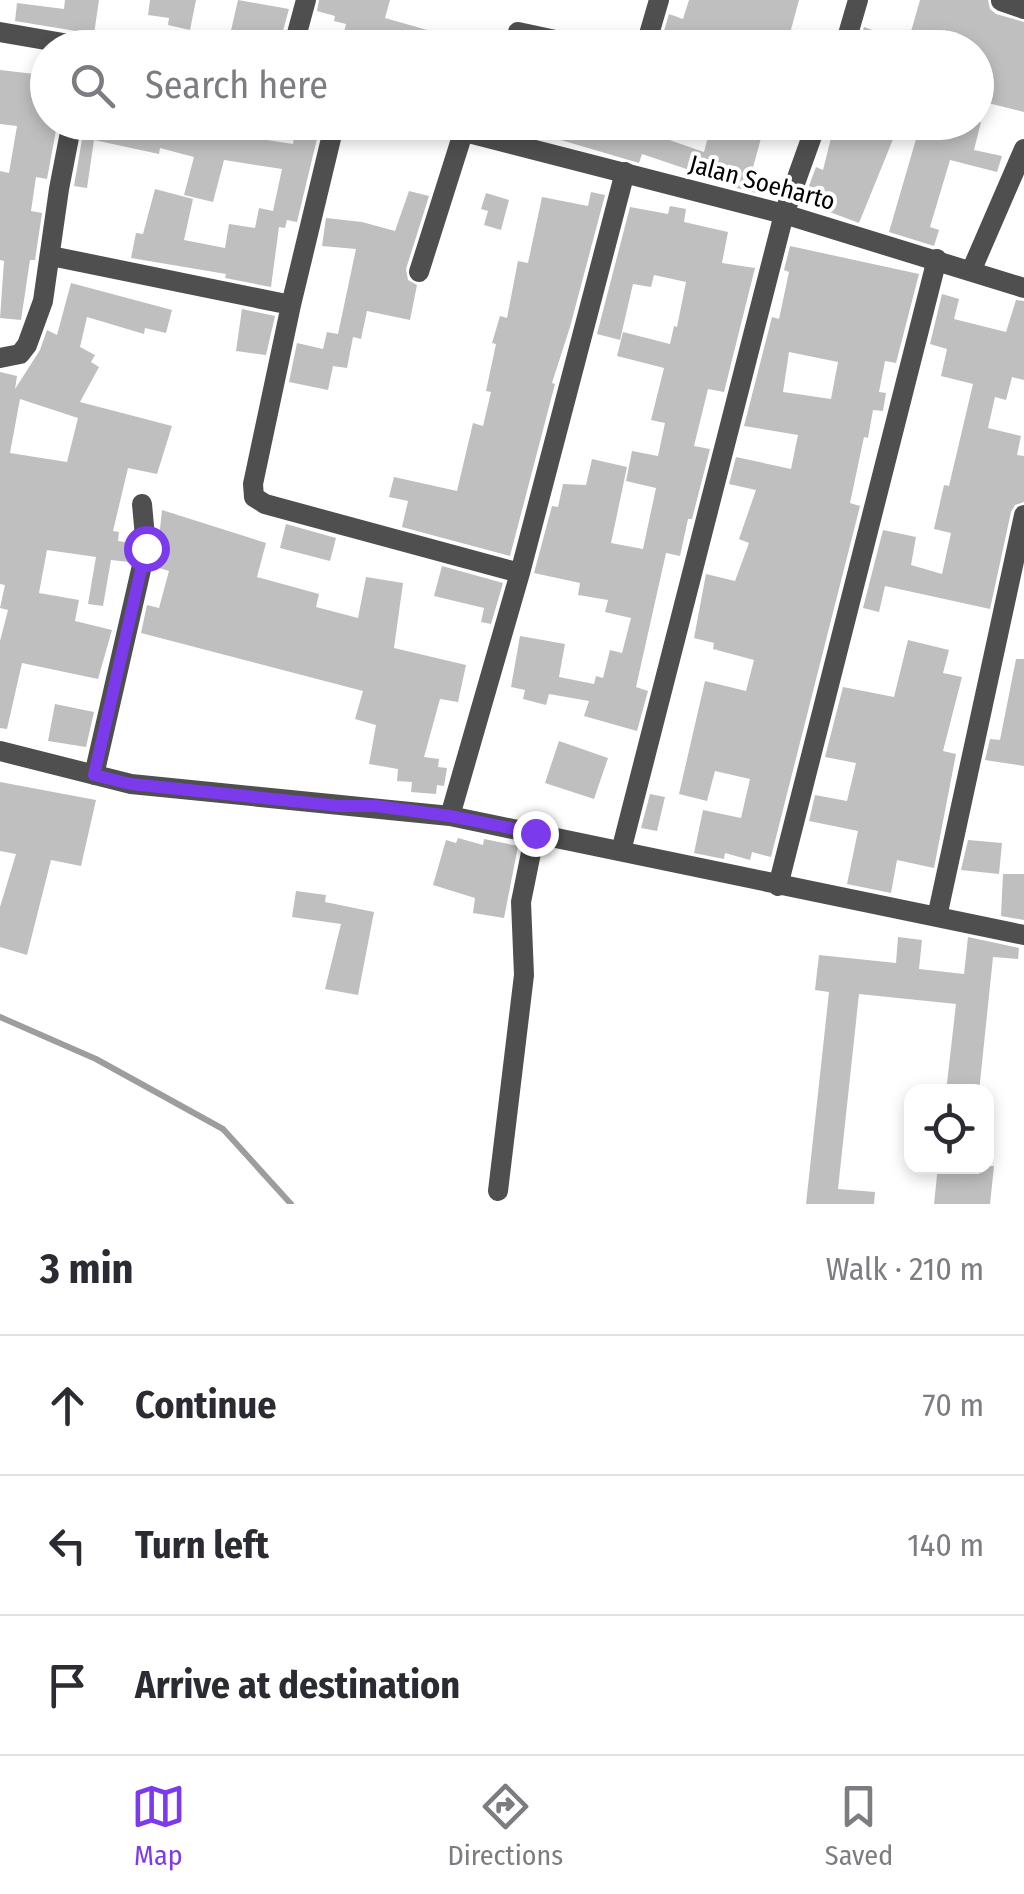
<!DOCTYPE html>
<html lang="en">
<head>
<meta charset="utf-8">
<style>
	body { margin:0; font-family:"Fira Sans Condensed",sans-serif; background:#f7f7f7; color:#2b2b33 }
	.controls { position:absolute; right:30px; bottom:30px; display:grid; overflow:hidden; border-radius:20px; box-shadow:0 5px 15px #0003 }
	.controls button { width:90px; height:90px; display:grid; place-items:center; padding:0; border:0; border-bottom:2px solid #e1e1e2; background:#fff; color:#2b2b33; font:50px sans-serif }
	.stop { position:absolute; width:30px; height:30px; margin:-22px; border:8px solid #7c3aed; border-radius:50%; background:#fff }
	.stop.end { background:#7c3aed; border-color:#fff; box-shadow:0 2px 10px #0008 }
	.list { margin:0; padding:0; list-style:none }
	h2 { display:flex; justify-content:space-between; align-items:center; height:130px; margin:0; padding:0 40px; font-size:42px }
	h2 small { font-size:32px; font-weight:400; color:#7c7c81 }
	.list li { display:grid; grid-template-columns:65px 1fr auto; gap:30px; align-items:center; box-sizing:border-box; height:140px; padding:0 40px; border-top:2px solid #e1e1e2 }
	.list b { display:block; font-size:38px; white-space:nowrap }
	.list em { font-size:32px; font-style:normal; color:#7c7c81 }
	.icon { flex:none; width:55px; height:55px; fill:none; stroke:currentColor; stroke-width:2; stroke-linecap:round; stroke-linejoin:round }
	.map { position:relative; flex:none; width:1024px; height:1204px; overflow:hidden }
	.search { position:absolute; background:#fff; box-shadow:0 5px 15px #0003; left:30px; right:30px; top:30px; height:110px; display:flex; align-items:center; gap:25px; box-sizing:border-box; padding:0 35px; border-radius:55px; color:#7c7c81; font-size:38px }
	.sheet { height:550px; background:#fff }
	nav { display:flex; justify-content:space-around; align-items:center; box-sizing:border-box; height:140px; border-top:2px solid #e1e1e2; background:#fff; font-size:28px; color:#7c7c81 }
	nav a { display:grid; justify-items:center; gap:5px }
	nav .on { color:#7c3aed }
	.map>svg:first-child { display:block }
</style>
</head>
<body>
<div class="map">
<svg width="1024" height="1204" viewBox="0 0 1024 1204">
	<rect width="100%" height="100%" fill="#fff"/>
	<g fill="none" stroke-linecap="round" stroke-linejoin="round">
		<!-- stream -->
		<path stroke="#9d9d9d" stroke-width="6" d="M0,1017L96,1059L223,1129L291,1204"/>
	</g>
	<!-- building -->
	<path fill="#bfbfbf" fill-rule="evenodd" d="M65,0H99L94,34L15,21L17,3L64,9Z
		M150,0H196L190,30L168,25L169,18L148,15Z
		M238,0L289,9L281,38L264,34L261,46L229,39Z
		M319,0H390L385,18L473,43L472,48H372L342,40L346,24L334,21L335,16L317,11Z
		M689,0H799L786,48H709L688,41L686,48H659L669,14L683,19Z
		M920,0H988L990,9L996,14L1024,22V112L976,100V48H858L864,27L908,42Z
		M0,70L43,75L41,92H48V124L57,125L47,179L36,177L31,211L42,213L35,260H30L21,320L0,318L4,261L0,260V171L9,173L17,126L0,124Z
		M85,122H192L241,136L293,144L296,122H321L297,222L287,220L285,228L279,227L271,287L225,278L226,274L131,258L136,233L143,234L155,189L193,199L184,240L225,248L229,224L255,228L259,208L273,211L282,169L224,160L213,202L184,195L194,157L160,148L159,154L94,140L87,188L74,186Z
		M557,122H652L649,133L704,152L712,122H755L753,128L763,131L752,171L765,175L760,194L718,183L719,180L642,154L639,163L554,138Z
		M835,122H900L859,223L803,202L816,167L823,170Z
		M921,122H981L974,150L1002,156L997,172L950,160L930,227L939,230L934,246L889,232Z
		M409,191L429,196L406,269L408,280L417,285L410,320L367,311L361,339L353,337L347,368L333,366L328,390L289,382L297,343L323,349L327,332L338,334L356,249L322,246L326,218L362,222L395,231Z
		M591,192L605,195L570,327L552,383L555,384L510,556L402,527L408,501L389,497L394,477L457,491L473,423L483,426L491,392L486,391L496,344L492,343L500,316L507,318L518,261L528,263L542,197L588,206Z
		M486,193L509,200L501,230L484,225L488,211L481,209Z
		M670,206L686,209L684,222L728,232L722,263L755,268L724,392L708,389L694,446L710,449L692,519H688L680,556L666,553L636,687L648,691L637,731L584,716L589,701L549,694L546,705L523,699L525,690L511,687L520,636L565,644L559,677L594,684L596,676L603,678L610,650L622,653L631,618L605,612L608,600L578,595L580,583L534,573L552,506L558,507L563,484L586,485L592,459L627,467L611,543L643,549L656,488L626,481L632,451L658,456L665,423L651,420L664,368L617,356L623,332L670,344L674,326L677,327L686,282L654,275L651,287L633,284L620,340L597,334L630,207L668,214Z
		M790,246L919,274L896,363L885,361L879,392L886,393L883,411L873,410L868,438L864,437L850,503L860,506L771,857L752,852L750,860L725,853L724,859L694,853L703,810L741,818L750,779L715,771L707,801L679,794L705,681L746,691L754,660L713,649L714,643L694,638L706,574L735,581L749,543L739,539L756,490L729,484L736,457L791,469L798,435L744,426L772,317L779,319L789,272L784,270ZM789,352L838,362L831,399L783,392Z
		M71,283L172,310L166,333L145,328L144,334L87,317L80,347L95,355L91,362L99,367L80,402L172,426L157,474L128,468L113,531L119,532L118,541L132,543V547L129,562L111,560L103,606L88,604L96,557L47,550L39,593L79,600L75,621L112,630L98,679L22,663L7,729L0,728V641L8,610L0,608L5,585L0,584V372L17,376L15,389L40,350L47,330L57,335ZM20,399L78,418L67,462L10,453Z
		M942,294L959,299L954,319L1006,332L1016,300L1024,301V380L1012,377L1006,400L995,397L988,428L1021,436L1017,455L1024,456V502L1015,505L1011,512L990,609L885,586L879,612L863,608L883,530L916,537L911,565L942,574L951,533L934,529L944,485L949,486L973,384L941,376L947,349L930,344Z
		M242,309L275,316L266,355L236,351Z
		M162,510L266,543L257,577L319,594L316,607L358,618L366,577L403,583L394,648L466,665L458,702L440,699L424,757L439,759L438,767L447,768L444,786L437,785L436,794L411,792L412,782L397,781L398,769L369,764L376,725L355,719L363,691L141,633L147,605L159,608L169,571L156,567Z
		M286,524L336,538L330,561L280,548Z
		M442,566L503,583L491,624L481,622L484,608L434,596Z
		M908,640L949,650L943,673L962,677L943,751L956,754L934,868L897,860L891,893L847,884L858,831L809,821L815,795L847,801L856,763L825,757L843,687L894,697Z
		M1016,659H1024V766L985,760L990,739L1000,740Z
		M55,704L94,712L86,747L48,741Z
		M559,741L608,758L594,799L545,783Z
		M0,782L96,800L81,866L51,860L27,955L0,947V907L16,854L0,851Z
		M650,794L665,797L657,831L641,828Z
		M458,838L483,845L484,839L518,846L504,918L473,913L475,898L433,885L446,840L456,843Z
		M968,840L1002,843L999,874L961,870Z
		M1003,874H1024V920L1001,916Z
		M296,891L326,895L325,902L374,912L358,995L325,989L341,924L292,917Z
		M898,937L922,940L919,969L964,974L968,937L1019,948L1018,959L993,957L979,1092H946L956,1004L859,994L838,1189L875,1192L874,1204H806L829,992L815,990L819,955L896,963Z
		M938,1166H994L990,1204H934Z"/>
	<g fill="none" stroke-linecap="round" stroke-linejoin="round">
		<!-- minor -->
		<path stroke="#4f4f4f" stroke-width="20" d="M1001,1L1024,9
			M293,48L306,0
			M513,48L518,32L593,48
			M645,48L659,0
			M844,48L858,0
			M335,122L291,305L253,484L254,497L265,504L520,573
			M51,256L291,305
			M972,269L1024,149
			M419,272L463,133
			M0,358L20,354L27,345L43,301L59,189L72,122
			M0,751L131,784L450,816L1024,935
			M94,775L146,548L142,504
			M450,816L520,573L625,172
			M621,851L784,214L817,122
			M778,886L937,259
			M937,917L1024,515
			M498,1191L524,975L521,902L535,833"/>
		<!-- tertiary -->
		<path stroke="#4f4f4f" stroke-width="20" d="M0,32L92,48
			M426,122L784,214L1024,288"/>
	</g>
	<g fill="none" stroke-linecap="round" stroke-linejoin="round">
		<!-- route -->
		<path stroke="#7c3aed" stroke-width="12" d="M146,548L94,775L131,784L340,806H376L450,816L535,833"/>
	</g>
	<g text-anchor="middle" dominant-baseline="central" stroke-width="8" stroke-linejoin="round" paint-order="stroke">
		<!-- street labels -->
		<g font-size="25" fill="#000" stroke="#fff">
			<text transform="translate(762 183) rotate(15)">Jalan Soeharto</text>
		</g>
	</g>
</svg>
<div class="controls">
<button><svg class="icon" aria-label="locate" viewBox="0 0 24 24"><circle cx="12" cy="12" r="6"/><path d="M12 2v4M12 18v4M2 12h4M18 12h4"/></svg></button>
</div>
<div class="stop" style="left:146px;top:548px"></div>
<div class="stop end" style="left:535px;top:833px"></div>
<div class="search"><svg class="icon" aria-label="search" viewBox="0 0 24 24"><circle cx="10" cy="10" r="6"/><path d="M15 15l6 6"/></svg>Search here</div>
</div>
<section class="sheet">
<h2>3 min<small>Walk · 210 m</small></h2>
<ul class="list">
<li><svg class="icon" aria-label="ahead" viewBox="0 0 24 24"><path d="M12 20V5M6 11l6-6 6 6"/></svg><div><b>Continue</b></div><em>70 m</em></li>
<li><svg class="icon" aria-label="left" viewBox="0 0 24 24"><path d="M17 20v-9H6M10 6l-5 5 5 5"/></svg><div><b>Turn left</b></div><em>140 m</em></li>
<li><svg class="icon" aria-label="arrive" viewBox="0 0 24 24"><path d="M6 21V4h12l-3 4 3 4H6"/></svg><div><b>Arrive at destination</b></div></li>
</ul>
</section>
<nav>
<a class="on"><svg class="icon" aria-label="map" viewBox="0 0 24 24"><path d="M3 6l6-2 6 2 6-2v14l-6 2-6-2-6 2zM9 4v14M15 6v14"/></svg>Map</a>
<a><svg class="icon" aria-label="directions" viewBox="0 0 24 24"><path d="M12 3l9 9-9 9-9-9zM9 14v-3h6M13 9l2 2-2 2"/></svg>Directions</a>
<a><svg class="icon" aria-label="saved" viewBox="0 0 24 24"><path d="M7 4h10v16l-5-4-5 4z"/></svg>Saved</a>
</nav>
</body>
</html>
